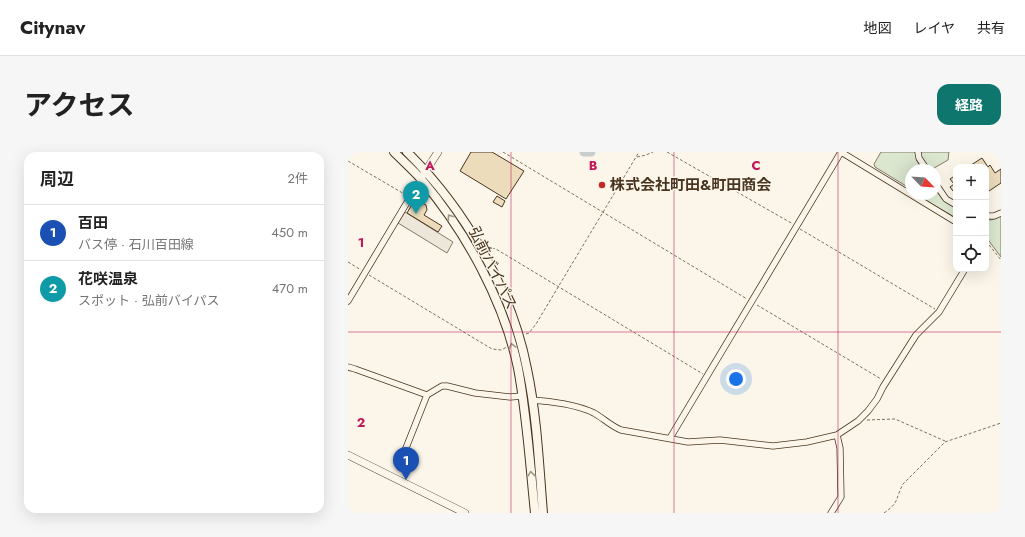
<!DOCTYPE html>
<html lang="ja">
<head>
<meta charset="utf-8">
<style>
	body { margin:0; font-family:Jost,"Noto Sans JP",sans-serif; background:#f6f6f6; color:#222 }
	.controls { position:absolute; right:12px; top:12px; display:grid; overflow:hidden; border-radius:8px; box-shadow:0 4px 16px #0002 }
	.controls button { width:36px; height:36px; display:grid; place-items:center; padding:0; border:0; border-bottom:1px solid #e0e0e0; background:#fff; color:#222; font:20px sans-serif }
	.compass { position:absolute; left:557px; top:12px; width:36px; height:36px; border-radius:50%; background:#fff; box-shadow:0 4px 16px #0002; rotate:115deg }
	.you { position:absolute; left:388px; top:227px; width:14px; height:14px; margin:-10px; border:3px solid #fff; border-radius:50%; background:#1a73e8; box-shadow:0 0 0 6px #1a73e833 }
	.badge { display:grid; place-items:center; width:26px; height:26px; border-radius:50%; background:#0f766e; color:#fff; font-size:13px; font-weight:700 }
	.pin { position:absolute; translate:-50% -33px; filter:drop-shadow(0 1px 2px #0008) }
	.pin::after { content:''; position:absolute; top:21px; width:14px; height:12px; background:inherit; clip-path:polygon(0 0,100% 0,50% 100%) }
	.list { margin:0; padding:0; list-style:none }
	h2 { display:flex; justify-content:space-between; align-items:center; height:52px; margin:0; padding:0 16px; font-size:17px }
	h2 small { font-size:13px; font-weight:400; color:#767676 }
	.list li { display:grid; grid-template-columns:26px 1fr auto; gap:12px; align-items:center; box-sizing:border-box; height:56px; padding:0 16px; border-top:1px solid #e0e0e0 }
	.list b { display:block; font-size:15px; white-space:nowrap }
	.list p { margin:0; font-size:13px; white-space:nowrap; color:#767676 }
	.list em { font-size:13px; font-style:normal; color:#767676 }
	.icon { flex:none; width:22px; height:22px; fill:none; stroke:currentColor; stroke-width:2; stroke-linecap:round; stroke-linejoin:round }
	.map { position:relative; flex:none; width:653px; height:361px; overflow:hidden; border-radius:12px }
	header { display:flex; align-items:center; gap:24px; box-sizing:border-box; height:56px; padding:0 20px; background:#fff; border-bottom:1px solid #e0e0e0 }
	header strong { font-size:19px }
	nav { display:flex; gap:22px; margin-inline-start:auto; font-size:14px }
	.intro { display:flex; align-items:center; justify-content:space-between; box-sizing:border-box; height:96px; padding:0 24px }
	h1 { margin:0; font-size:28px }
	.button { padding:10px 18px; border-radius:12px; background:#0f766e; color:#fff; font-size:14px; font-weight:700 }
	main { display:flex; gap:24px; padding:0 24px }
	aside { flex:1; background:#fff; border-radius:12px; box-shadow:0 4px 16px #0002 }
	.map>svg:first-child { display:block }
</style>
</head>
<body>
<header>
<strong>Citynav</strong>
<nav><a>地図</a><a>レイヤ</a><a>共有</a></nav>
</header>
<div class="intro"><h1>アクセス</h1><a class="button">経路</a></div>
<main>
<aside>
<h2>周辺<small>2件</small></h2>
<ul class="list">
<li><span class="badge" style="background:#1a4fb4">1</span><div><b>百田</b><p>バス停 · 石川百田線</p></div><em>450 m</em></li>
<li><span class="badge" style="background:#0f9aa8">2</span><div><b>花咲温泉</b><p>スポット · 弘前バイパス</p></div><em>470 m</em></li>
</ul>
</aside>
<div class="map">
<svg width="653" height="361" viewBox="0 0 653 361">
	<rect width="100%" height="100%" fill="#fbf6e9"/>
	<!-- green -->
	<path fill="#dce7d0" stroke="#887966" d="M533,0H568L569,9L575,18H563V37L527,15L526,12Z
		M572,0H601L600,8L586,16V18H580L572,5Z
		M587,37L595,48L608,56V66L567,42H587Z
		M653,64V105L638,85V67L643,68Z"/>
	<!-- parking -->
	<path fill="#ede7d9" stroke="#887966" d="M57,60L105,90L99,101L50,71Z"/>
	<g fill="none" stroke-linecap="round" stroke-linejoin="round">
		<!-- river -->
		<path stroke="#c9cecd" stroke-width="9" d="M236,0H243"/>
	</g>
	<!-- building -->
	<path fill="#ecdcbc" stroke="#4a3520" d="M123,0H144L176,19L158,47L112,19Z
		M634,6L640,15L642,13L647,21L653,17V31L638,41V15H620Z
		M608,23V37L605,39L602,35L606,32L602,27Z
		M149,44L157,49L154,55L145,50Z
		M67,47L78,53L79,58L76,63L94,74L90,80L59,61Z"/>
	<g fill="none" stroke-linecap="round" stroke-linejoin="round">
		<defs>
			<path id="minor" d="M493,0L608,70
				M570,0L571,6L579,18
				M587,31L598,47L608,53
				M638,64H646L653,61
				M0,149L73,27
				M0,215L7,217L79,243
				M184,248C203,249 230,253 246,261C255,266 263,274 273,278L340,290L372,288L425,294L459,290L489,283L510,269L520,259L529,247L535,235L568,183L591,160L617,117
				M322,286L493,0
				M54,306L79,243L94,234H99L127,241L162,245L174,244
				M483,361L493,345L492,296L489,283"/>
			<path id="major" d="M75,23L90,0
				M0,303L117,361"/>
			<path id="highway" d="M46,0C55,9 65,18 74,28C118,80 156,149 170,216C179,264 182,313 187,361
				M59,0C116,56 164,138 179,217C189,264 191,313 195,361"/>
		</defs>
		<!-- minor casing -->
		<use href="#minor" stroke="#4a3520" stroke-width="7"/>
		<!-- major casing -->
		<use href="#major" stroke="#4a3520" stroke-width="8"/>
		<!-- highway casing -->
		<use href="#highway" stroke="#4a3520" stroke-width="10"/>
		<!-- path -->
		<path stroke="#7f6f5c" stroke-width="1" stroke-dasharray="3 2" stroke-linecap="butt" d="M155,0L399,147
			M319,0L445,72
			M289,5L298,3L305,0
			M0,9L58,43
			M452,77L587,157
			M638,89L653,108
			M139,95L148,97L355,222
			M0,110L13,118
			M21,123L144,197L153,198L159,195
			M409,153L533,227
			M178,182L181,181L188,172L291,0
			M519,268L547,267L597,289
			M536,361C552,350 547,347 555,332L597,290L653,271"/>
		<!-- minor -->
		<use href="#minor" stroke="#fbf6e9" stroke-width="5.5"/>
		<!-- major -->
		<use href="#major" stroke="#fbf6e9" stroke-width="7"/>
		<!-- highway -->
		<use href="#highway" stroke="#fbf6e9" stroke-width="8"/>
	</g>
	<!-- one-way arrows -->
	<defs><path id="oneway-chevron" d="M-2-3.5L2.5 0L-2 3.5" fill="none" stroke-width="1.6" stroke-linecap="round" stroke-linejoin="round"/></defs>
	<g stroke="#a29684">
		<use href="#oneway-chevron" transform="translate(102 65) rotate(-124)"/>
		<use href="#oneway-chevron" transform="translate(164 194) rotate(-105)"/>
		<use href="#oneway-chevron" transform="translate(183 322) rotate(-96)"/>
	</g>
	<!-- grid -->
	<path fill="none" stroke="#c2185b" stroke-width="1" stroke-opacity="0.55" d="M163,0V361M326,0V361M490,0V361M0,180H653"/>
	<!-- markers -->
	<circle fill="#c62828" stroke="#fbf6e9" stroke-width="1.5" cx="254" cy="33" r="4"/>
	<g text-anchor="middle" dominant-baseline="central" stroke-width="3" stroke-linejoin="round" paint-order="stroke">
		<!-- poi labels -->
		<g font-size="15" font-weight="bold" fill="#4a3520" stroke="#fbf6e9" text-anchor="start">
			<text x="262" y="33">株式会社町田&amp;町田商会</text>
		</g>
		<!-- street labels -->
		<g font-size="15" fill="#4a3520" stroke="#fbf6e9">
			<text transform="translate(145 116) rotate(64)">弘前バイパス</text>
		</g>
	</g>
	<g font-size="13" text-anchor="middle" font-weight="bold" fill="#c2185b" stroke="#fbf6e9" stroke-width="3" stroke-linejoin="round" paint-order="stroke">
		<text x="82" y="18">A</text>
		<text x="245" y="18">B</text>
		<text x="408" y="18">C</text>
		<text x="13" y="95">1</text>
		<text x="13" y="275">2</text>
	</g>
</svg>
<div class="controls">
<button>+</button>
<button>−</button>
<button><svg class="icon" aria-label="locate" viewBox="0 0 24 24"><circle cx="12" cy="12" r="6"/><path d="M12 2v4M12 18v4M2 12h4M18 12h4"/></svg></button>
</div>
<svg class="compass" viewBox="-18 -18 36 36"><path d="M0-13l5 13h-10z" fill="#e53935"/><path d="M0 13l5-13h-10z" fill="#767676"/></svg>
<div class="you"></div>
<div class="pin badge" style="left:58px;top:328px;background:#1a4fb4">1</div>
<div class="pin badge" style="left:68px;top:62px;background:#0f9aa8">2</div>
</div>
</main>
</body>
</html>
